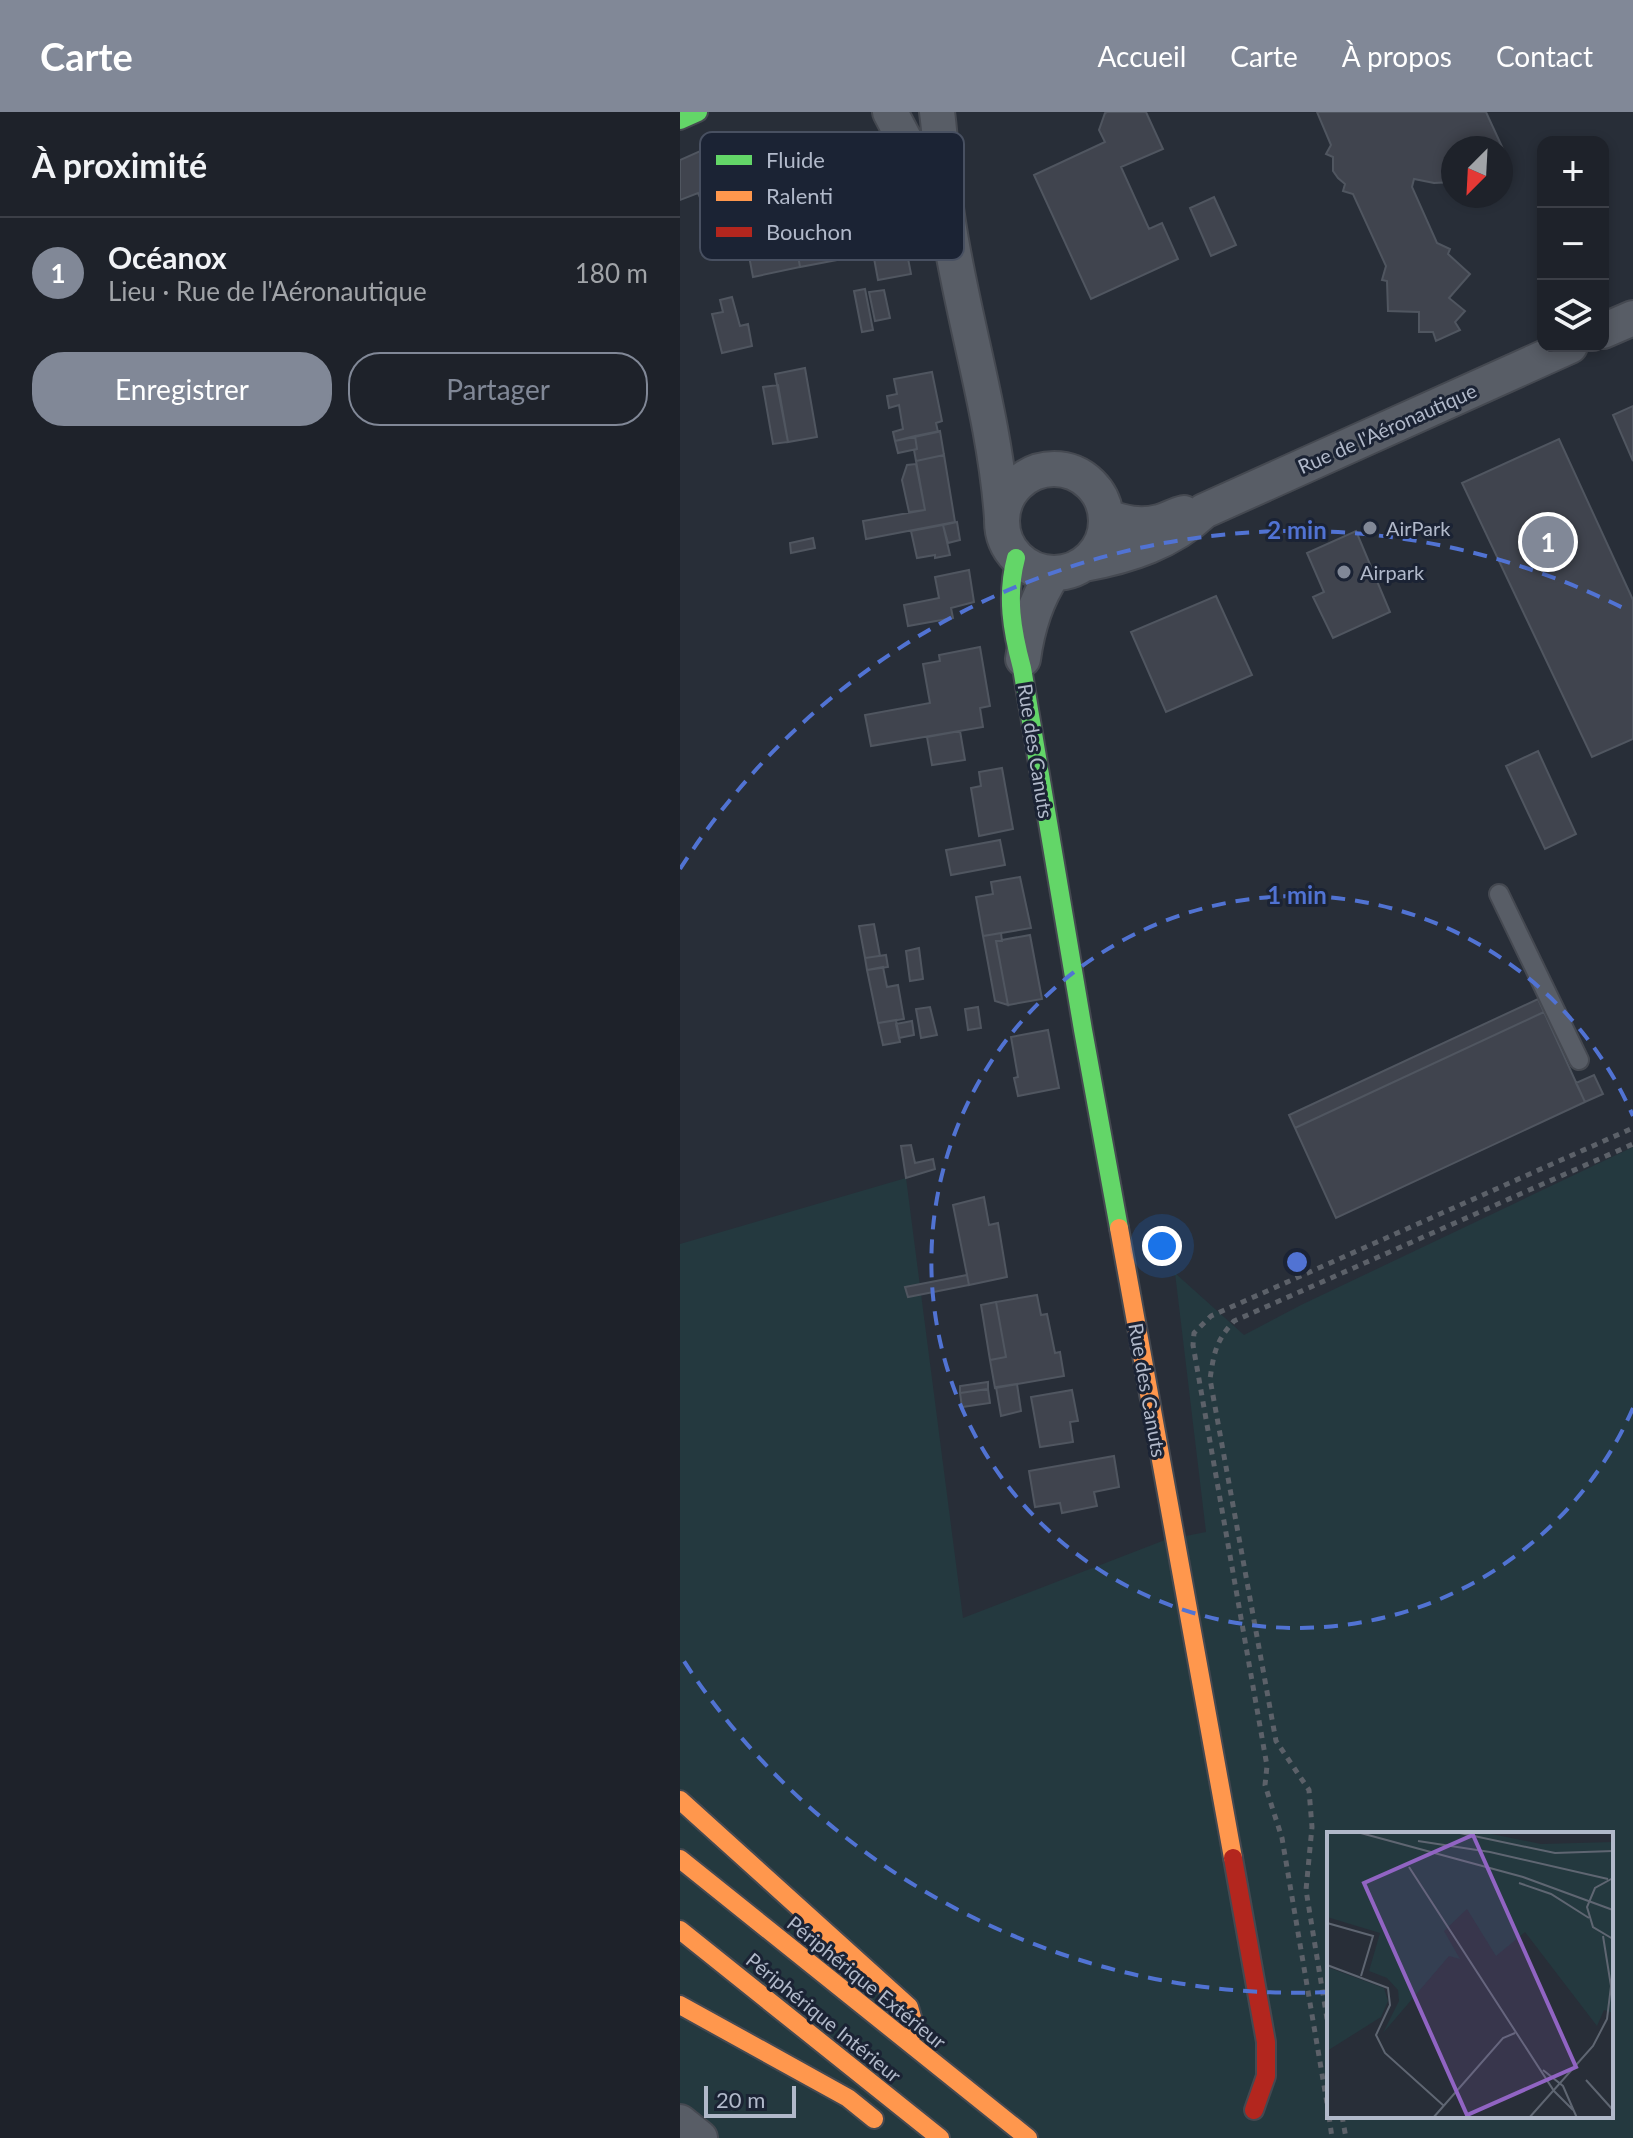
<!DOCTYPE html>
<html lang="fr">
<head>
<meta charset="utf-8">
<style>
	body { margin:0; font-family:Lato,sans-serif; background:#2b2f36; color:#f1f3f6 }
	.controls { position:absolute; right:24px; top:24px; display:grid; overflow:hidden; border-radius:16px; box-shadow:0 4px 12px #0003 }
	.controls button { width:72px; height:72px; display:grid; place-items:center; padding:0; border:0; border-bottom:2px solid #3c3f47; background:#1e222a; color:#f1f3f6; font:40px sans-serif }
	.compass { position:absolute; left:761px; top:24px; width:72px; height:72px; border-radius:50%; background:#1e222a; box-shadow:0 4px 12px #0003; rotate:204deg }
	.scale { position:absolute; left:24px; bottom:20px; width:92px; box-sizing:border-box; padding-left:8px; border:4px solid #b1b9ca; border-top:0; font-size:22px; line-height:28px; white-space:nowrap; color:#b1b9ca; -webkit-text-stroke:6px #1b2334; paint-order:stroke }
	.you { position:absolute; left:482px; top:1134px; width:28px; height:28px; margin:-20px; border:6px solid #fff; border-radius:50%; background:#1a73e8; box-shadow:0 0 0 12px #1a73e833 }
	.badge { display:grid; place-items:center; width:52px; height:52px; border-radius:50%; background:#818897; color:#fff; font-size:26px; font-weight:700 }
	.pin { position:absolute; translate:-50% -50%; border:4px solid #fff; box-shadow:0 2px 8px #0006 }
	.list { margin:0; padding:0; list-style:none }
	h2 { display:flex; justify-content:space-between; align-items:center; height:104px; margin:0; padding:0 32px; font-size:34px }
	h2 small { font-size:26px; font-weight:400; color:#a1a4a8 }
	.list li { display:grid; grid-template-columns:52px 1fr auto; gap:24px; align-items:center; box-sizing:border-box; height:112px; padding:0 32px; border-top:2px solid #3c3f47 }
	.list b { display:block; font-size:30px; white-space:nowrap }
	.list p { margin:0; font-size:26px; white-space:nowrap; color:#a1a4a8 }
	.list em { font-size:26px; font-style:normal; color:#a1a4a8 }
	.actions { display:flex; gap:16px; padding:24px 32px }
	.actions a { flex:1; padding:18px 0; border:2px solid #818897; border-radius:32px; text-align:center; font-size:28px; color:#818897 }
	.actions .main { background:#818897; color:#fff }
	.icon { flex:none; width:44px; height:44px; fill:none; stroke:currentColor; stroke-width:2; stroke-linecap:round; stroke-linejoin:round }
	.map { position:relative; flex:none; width:953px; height:2026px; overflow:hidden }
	header { display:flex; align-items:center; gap:48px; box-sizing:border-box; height:112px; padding:0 40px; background:#818897; color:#fff }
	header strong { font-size:38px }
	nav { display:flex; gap:44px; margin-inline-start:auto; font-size:28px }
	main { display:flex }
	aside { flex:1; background:#1e222a }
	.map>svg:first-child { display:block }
</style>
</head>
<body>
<header>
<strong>Carte</strong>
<nav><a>Accueil</a><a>Carte</a><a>À propos</a><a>Contact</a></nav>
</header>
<main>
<aside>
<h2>À proximité<small></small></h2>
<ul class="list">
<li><span class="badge">1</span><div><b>Océanox</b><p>Lieu · Rue de l'Aéronautique</p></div><em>180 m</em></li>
</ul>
<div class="actions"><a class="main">Enregistrer</a><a>Partager</a></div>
</aside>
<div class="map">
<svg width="953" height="2026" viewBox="0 0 953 2026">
	<rect width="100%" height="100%" fill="#282e38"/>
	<!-- green -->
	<path fill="#24393f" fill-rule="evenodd" d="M953,1035V2026H0V1132L226,1066L283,1506L485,1428L526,1420L495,1161L564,1223L621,1193ZM649,1722H931V2004H649Z"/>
	<!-- building -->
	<path fill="#40444e" stroke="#505660" stroke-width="2" d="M427,0H466L483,37L441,55L469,117L482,111L498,147L411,187L354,63L425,30L419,18L425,1Z
		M637,0H806L830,52L821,56V36H773V70L754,71L734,67L732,75L757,131L770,137L768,142L790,162L769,186L785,199L775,210L780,218L756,229L753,220H739V200L708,199L707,169L702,168L706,154L673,82L663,79L665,72L658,66L653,59V45L646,42L651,33Z
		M27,36L40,70L46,101L30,108L18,81L0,88V48Z
		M534,85L556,133L531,144L510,96Z
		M218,103L219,114L222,115L231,162L198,168L187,108Z
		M160,105L168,146L120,155L113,114Z
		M113,114L120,155L73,165L65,123Z
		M185,177L193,218L182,220L174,179Z
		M204,178L210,206L195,209L189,180Z
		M52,185L60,214L68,212L72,234L42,241L32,202L43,200L40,188Z
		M125,256L137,325L108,330L95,262Z
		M252,260L262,309L256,311L258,320L215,329L213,320L223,317L219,293L209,296L207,284L217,282L214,267Z
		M98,273L108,330L93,332L83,275Z
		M953,294V349L933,303Z
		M260,319L264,343L236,349L234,338L237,337L235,324Z
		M235,324L237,337L218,341L215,329Z
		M879,327L953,488V627L912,645L782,371Z
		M264,343L275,410L186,427L183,409L245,398L236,349Z
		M236,352L245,398L229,400L222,368L227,353Z
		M277,410L280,428L268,431L263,413Z
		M263,413L270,443L255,446V443L237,446L231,419Z
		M676,419L710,500L653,526L633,485L644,480L627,441Z
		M133,426L135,436L111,441L110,431Z
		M289,458L294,490L271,496L273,506L228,514L224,493L259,486L255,465Z
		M536,484L572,563L486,600L451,520Z
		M300,535L310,594L300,596L303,615L191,634L185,603L250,591L243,552L260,549L259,543Z
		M280,619L285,648L252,653L247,625Z
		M858,639L896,722L865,737L826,654Z
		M322,656L333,717L299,724L291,676L301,674L299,660Z
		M320,728L325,753L271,763L266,738Z
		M340,765L351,816L303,824L296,785L313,782L311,770Z
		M194,812L200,844L185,846L179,814Z
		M321,821L322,829H316L328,893L315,889L303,824Z
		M350,823L362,887L328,893L316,829Z
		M239,836L243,867L230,869L226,839Z
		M206,843L208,855L187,858L185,846Z
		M203,855L207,875L218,873L224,907L198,911L187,858Z
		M858,887L864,900L615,1016L609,1003Z
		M250,895L257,923L241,926L236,897Z
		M298,895L301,916L288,918L285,897Z
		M864,900L905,990L656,1106L615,1016Z
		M216,908L220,930L203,933L198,911Z
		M232,909L234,923L219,926L216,912Z
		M368,918L379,976L338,984L334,966L338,965L331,925Z
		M914,963L923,982L905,990L896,971Z
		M231,1033L235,1051L253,1047L255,1057L226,1066L221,1034Z
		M304,1085L309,1113L318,1111L327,1165L289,1173L273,1093Z
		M287,1163L289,1173L228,1185L225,1175Z
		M357,1183L361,1203L367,1202L375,1241L380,1240L384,1264L315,1276L310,1248L326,1245L316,1190Z
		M316,1190L326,1245L310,1248L301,1193Z
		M308,1270V1277L280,1281V1274Z
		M337,1272L341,1299L321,1304L316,1275Z
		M308,1277L310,1291L282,1295L280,1281Z
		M392,1278L398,1309L390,1310L393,1330L360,1335L351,1285Z
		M434,1344L439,1375L414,1380L417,1394L382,1401L380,1391L355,1395L349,1359Z"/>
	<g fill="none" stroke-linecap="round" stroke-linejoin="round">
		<defs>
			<path id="lane" d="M819,782L899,948"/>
			<path id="street" d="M210,0L260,95
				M257,0C262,37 262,74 268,110C283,209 315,306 322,406
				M923,219L953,206
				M322 409a52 52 0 1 1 104 0a52 52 0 1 1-104 0Z
				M426,405C444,411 460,415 479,410C488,408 495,403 504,401
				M404,452C449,444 491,430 524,399L890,234
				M343,547C347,517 356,487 373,462
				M0,2010L20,2026"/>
			<path id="fast" d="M0,8L18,0
				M336,446C326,484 332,519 342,556L403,918L439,1116"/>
			<path id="slow" d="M439,1116L553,1746
				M0,1688L229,1895L236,1919
				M0,1747L348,2026
				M0,1818L260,2026
				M0,1893L168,1986L194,2007"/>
			<path id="jam" d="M553,1746L586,1930V1964L574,1998"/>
		</defs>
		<!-- lane casing -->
		<use href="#lane" stroke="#454951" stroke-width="22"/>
		<!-- street casing -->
		<use href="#street" stroke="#454951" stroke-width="38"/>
		<!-- fast casing -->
		<use href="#fast" stroke="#454951" stroke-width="22"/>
		<!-- slow casing -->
		<use href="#slow" stroke="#454951" stroke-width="22"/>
		<!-- jam casing -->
		<use href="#jam" stroke="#454951" stroke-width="22"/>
		<!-- path -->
		<path stroke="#5c6169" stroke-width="5" stroke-dasharray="6 6" stroke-linecap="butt" d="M649,1919L626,1778L632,1715L629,1678L596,1629L530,1267C534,1240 536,1229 554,1209L953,1032
			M649,2003L602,1726L585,1673L587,1654L513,1233L514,1221L531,1204L953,1016
			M649,2004L652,2026
			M662,2004L666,2026"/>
		<!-- lane -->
		<use href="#lane" stroke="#585d66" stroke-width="18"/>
		<!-- street -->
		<use href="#street" stroke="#585d66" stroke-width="34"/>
		<!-- fast -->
		<use href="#fast" stroke="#63d668" stroke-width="18"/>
		<!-- slow -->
		<use href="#slow" stroke="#ff974d" stroke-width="18"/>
		<!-- jam -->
		<use href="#jam" stroke="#b3261e" stroke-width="18"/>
	</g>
	<!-- distance rings -->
	<g fill="none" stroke="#5173d3" stroke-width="4" stroke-dasharray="14 10">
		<path d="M953 1296A366 366 0 1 1 953 1004"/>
		<path d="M649 1880A731 731 0 0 1 0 1543M0 757A731 731 0 0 1 949 499"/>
	</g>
	<!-- markers -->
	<g fill="#818897" stroke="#1b2334" stroke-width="3">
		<circle cx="690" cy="416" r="8"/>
		<circle cx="664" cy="460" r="8"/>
	</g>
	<g text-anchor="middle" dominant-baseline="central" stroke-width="6" stroke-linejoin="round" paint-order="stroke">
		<!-- street labels -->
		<g font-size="20" fill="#b1b9ca" stroke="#1b2334">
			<text transform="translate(707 316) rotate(-24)">Rue de l'Aéronautique</text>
			<text transform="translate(356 639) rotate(81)">Rue des Canuts</text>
			<text transform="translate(468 1278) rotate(80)">Rue des Canuts</text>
			<text transform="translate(187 1870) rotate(39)">Périphérique Extérieur</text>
			<text transform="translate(144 1905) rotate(39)">Périphérique Intérieur</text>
		</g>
		<!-- poi labels -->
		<g font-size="20" fill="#b1b9ca" stroke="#1b2334" text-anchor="start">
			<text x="706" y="416">AirPark</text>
			<text x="680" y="460">Airpark</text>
		</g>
	</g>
	<!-- overview -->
	<g transform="translate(647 1720)">
		<rect width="286" height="286" fill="#282e38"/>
		<path d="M0,0H155L214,12L286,10V181L277,178L270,194L198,100L169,124L140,77L117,99L133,127L122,124L56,201L72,169L71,158L60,146L42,139L53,101L0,85ZM0,135L57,156L61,169L54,185L0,219Z" fill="#24393f"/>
		<path fill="none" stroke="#5f6672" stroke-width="2" d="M30,0L196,45L286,78M128,0L228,21L286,19M91,9L163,20L281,47M82,35L227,259L246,278M286,46L268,56L260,75L266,95L286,107M192,51L224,62L262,86M0,91L46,104L34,144M0,133L61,156L63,173L49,203L58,221L117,274M216,238L236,254L250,286M259,248L286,278M106,286L176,206L188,201M202,286L266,214L280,187L284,154L276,104"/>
		<path fill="#9164c3" fill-opacity="0.15" stroke="#9164c3" stroke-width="4" d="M146,3L249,235L140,283L37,51Z"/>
		<rect width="286" height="286" fill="none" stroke="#b1b9ca" stroke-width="4"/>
	</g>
	<!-- legend -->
	<rect x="20" y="20" width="264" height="128" rx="12" fill="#1b2334" stroke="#485061" stroke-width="2"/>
	<rect x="36" y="43" width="36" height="10" fill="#63d668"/>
	<rect x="36" y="79" width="36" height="10" fill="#ff974d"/>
	<rect x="36" y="115" width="36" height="10" fill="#b3261e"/>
	<g font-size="22" fill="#b1b9ca">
		<text x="86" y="56">Fluide</text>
		<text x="86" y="92">Ralenti</text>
		<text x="86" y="128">Bouchon</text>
	</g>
	<circle cx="617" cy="1150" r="12" fill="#5173d3" stroke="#1b2334" stroke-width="4"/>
	<g font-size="24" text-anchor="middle" font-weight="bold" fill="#5173d3" stroke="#1b2334" stroke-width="6" stroke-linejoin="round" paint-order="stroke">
		<text x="617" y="427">2 min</text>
		<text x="617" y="792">1 min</text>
	</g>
</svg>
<div class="controls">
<button>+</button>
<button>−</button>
<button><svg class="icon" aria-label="layers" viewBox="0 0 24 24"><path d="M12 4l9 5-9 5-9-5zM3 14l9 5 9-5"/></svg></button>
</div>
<svg class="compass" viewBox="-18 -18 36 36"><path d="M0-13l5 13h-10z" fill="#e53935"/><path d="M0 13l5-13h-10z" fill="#a1a4a8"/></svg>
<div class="scale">20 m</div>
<div class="you"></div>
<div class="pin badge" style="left:868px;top:430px">1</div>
</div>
</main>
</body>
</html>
